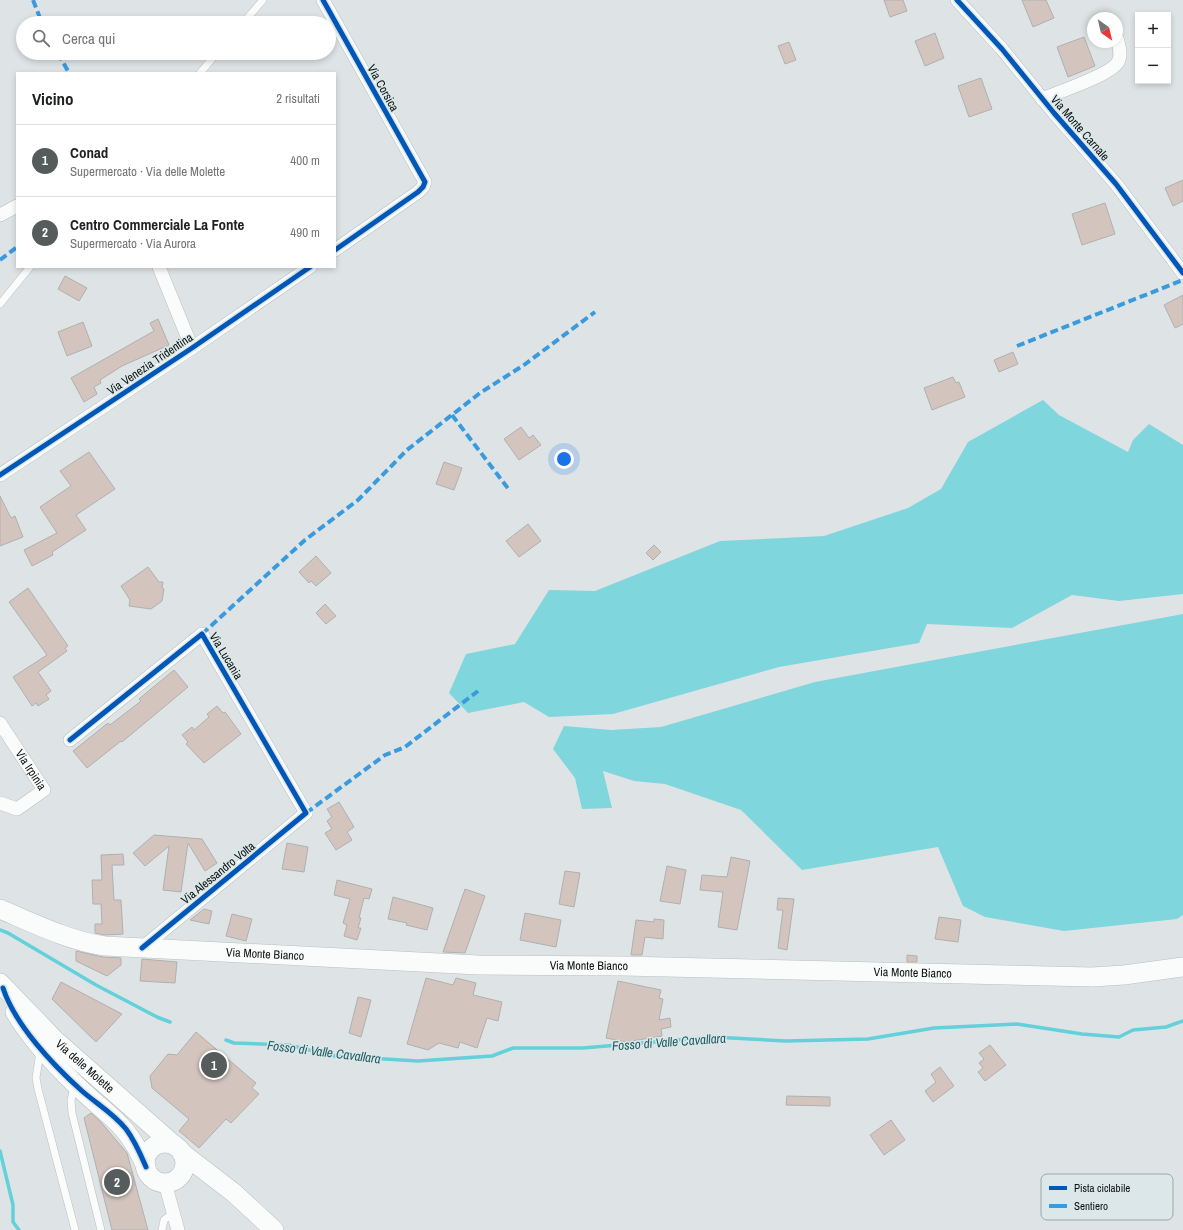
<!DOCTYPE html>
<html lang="it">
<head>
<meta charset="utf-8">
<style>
	body { margin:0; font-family:"Archivo Narrow",sans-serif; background:#f2f2f2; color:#202124 }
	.controls { position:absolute; right:12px; top:12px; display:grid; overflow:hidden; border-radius:0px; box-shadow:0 2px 6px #0003 }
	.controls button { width:36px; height:36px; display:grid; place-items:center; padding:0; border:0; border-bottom:1px solid #e0e0e0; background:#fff; color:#202124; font:20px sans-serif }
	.compass { position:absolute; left:1087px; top:12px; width:36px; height:36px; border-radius:50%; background:#fff; box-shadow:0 2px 6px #0003; rotate:146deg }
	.you { position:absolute; left:564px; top:459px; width:14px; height:14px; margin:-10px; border:3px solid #fff; border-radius:50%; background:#1a73e8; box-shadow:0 0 0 6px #1a73e833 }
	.badge { display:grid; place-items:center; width:26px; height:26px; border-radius:50%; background:#565b5b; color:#fff; font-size:13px; font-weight:700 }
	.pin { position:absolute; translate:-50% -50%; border:2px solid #fff; box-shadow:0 1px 4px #0006 }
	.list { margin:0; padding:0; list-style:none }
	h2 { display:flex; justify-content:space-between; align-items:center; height:52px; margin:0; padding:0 16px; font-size:17px }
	h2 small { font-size:13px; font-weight:400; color:#757577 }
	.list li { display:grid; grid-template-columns:26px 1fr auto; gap:12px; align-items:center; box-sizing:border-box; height:72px; padding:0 16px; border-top:1px solid #e0e0e0 }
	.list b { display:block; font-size:15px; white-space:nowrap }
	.list p { margin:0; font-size:13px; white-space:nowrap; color:#757577 }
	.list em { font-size:13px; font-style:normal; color:#757577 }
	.icon { flex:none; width:22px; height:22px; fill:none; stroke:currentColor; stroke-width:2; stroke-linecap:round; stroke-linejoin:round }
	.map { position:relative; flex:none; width:1183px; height:1230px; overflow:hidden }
	.search { position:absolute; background:#fff; box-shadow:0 2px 6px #0003; left:16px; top:16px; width:320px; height:44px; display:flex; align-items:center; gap:10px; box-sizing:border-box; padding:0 14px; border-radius:22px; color:#757577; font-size:15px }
	.panel { position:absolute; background:#fff; box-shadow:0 2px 6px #0003; left:16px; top:72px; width:320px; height:196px; border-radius:0px }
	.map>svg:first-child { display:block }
</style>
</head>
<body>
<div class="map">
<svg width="1183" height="1230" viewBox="0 0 1183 1230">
	<rect width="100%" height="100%" fill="#dee4e5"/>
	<!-- forest -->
	<path fill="#7fd6dd" d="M1043,400L1059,415L1128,452L1133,440L1149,424L1183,445V594L1119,601L1072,595L1012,628L927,624L919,643L779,667L613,714L549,717L524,702L468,713L449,693L466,654L515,644L549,590L595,591L720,541L824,536L908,508L941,489L968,442Z
		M1183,614V915L1177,919L1064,931L985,917L963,906L938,847L802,870L741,810L665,784L634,781L603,771L612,808L582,809L575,778L553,749L564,726L611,730L661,727L815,682Z"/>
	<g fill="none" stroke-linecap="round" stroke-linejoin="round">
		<!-- stream -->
		<path stroke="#63d0da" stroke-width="3.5" d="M0,930L8,933L96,985L157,1017L170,1022
			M226,1040L234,1043L288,1045L335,1056L418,1061L492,1056L513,1048H583L713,1037L786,1041L868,1039L934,1028L1017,1024L1082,1034L1119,1037L1133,1030L1166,1027L1183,1021
			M0,1151L13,1205V1222L19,1230"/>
	</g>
	<!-- building -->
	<path fill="#d3c4be" stroke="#b0b0b0" d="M884,0H903L907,11L890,17Z
		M1022,0H1046L1054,18L1033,27Z
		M935,33L944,58L925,66L915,41Z
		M1084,37L1095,66L1068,77L1057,47Z
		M789,42L796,60L785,64L778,46Z
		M981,78L992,109L969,117L958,86Z
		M1183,180V201L1173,206L1165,188Z
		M1105,203L1115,234L1082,245L1072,214Z
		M65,276L87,288L79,301L58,289Z
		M1183,295V324L1175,328L1164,305Z
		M158,319L169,345L122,366L100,380L101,383L94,387L97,394L84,402L71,378L154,331L150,323Z
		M83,322L92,346L67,356L58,332Z
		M1013,352L1018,364L999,372L994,360Z
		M953,377L956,383L959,382L965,397L932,410L924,388Z
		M521,427L529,438L533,435L541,445L519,460L504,439Z
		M89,452L115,489L76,515L86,530L52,552L53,555L32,566L24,550L57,533L40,507L71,486L60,471Z
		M444,462L462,468L454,490L436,484Z
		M0,496L11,518L15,516L23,537L0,546Z
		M528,524L541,541L519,557L506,541Z
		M654,545L661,552L653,560L646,553Z
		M316,556L331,573L316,586L311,581L309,583L299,572Z
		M148,567L159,582H163L162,588L164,589L162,601L151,609L129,606L130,600L121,586Z
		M28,588L68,646L65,648L67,651L38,672L51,691L46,695L49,699L38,706L36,703L32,706L13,677L47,655L9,602Z
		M325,604L336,616L326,624L316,613Z
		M174,670L188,687L122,742L121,741L87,768L73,751L108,723L110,725L141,701L139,699Z
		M217,706L223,713L225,712L241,734L204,763L186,744L188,742L182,735L192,727L194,730L209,717L207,714Z
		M339,802L354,827L347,832L352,840L336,850L325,833L332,829L327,821L332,817L327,809Z
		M154,835L202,839L217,863L205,871L188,843L181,892L163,890L169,846L145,866L133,853Z
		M287,843L308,847L304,872L282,869Z
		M123,854L124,865H112L114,900H121L123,934L105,935L95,933V924H102L101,904H93L92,880H102L101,855Z
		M731,857L750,861L737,930L718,927L723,892L700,890L702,875L727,877Z
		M667,866L686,870L680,904L660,901Z
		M565,871L580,873L574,907L559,904Z
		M337,880L372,889L369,899L364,898L359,918H361L358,928H361L357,940L344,936L347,925L343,923L350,899L334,895Z
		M465,889L485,896L465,953L443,952Z
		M393,897L433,908L427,930L406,925L407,923L388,919Z
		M778,898L794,899L787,950L778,948L783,910H777Z
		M204,909L212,911L209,924L190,920Z
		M525,913L561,920L556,947L520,940Z
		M232,914L252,919L246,941L226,936Z
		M939,917L961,920L958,942L935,939Z
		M654,919L664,920L663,939L645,937L642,955H631L636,920L654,922Z
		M76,951L103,957L121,958V965L107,976L76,961Z
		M907,955L917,956V962H907Z
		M142,959L177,962L175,983L140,981Z
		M426,978L453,985L456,978L476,983L473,995L502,1002L498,1021L487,1018L477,1048L460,1042L458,1048L439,1043L428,1050L407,1044Z
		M618,981L661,990L659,998L663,999L659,1020L670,1018L671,1027L661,1029L662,1036L626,1042L606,1038Z
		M61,982L122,1014L96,1042L52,999Z
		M358,997L371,1000L361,1037L349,1033Z
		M196,1032L256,1083L252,1088L259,1094L231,1123L226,1119L199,1148L179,1131L189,1119L152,1088L150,1076L168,1054L177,1055Z
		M990,1045L1006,1065L985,1081L978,1072L983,1068L979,1063L984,1059L979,1053Z
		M940,1067L954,1086L933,1102L925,1091L936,1082L931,1074Z
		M787,1096L830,1097V1106L786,1105Z
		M91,1113L100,1121L127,1153L148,1230H112L84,1118Z
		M891,1120L905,1140L884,1155L870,1135Z"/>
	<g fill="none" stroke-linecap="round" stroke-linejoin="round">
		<defs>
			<path id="lane" d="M243,23L263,0
				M200,73L217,53
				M0,304L30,267
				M40,1051L36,1078L38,1089L75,1230
				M74,1086L71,1101L72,1113L101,1230
				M162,1230L164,1220L173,1213"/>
			<g id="street">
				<path d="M323,0L425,182L423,187L418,192L335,250"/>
				<path d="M957,0L1002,49L1054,113L1116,184L1183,273"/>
				<path d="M1042,99C1058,92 1111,75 1118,62C1122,54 1119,46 1117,38"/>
				<path d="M0,215L17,206"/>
				<path d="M159,267L192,348"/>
				<path d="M0,475L192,348L310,267"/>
				<path id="s1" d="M0,723L44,790L17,809L0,803"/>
				<path d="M70,740L202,634L306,813L142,948"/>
				<path d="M165,1183L178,1230"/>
			</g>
			<g id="secondary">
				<path id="s2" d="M0,909C33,923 69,941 105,946L478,965L623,966L1092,977L1124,975L1183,967"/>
				<path id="s3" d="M0,983L55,1040L174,1145"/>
				<path d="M15,1012C31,1039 53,1063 76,1085C108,1116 127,1122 146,1167"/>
				<circle cx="165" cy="1163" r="20"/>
				<path d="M182,1153L234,1193L274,1230"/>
			</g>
		</defs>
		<!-- lane casing -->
		<use href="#lane" stroke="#babfbf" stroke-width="8"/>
		<!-- street casing -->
		<use href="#street" stroke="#babfbf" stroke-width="14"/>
		<!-- secondary casing -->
		<use href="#secondary" stroke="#babfbf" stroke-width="20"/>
		<!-- lane -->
		<use href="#lane" stroke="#fafbfb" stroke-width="7"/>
		<!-- street -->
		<use href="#street" stroke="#fafbfb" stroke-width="13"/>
		<!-- secondary -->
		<use href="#secondary" stroke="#fafbfb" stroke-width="19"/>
		<!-- quiet -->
		<path stroke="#3a9ade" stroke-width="4" stroke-dasharray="8 4" stroke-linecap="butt" d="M33,0L42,23
			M58,53L69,73
			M0,260L17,247
			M1017,346L1183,280
			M452,415L510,491
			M202,634L305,540L358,500L407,450L480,393L524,365L595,312
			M306,813L385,755L405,747L478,691"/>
		<defs>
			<path id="cycleway" d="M323,0L425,182L423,187L418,192L335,250
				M957,0L1002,49L1054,113L1116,184L1183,273
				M0,475L192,348L310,267
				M70,740L202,634L306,813L142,948
				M3,988C15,1025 53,1065 82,1091C97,1104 114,1114 126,1129C135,1141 140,1153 146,1167"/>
		</defs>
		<!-- cycleway casing -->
		<use href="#cycleway" stroke="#dbe7e8" stroke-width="8"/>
		<!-- cycleway -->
		<use href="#cycleway" stroke="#0057b8" stroke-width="5"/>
	</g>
	<g text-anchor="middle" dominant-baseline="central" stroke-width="3" stroke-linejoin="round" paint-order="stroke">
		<!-- street labels -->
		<g font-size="12" fill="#0d1111" stroke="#dbe7e8">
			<text transform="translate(383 88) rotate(61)">Via Corsica</text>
			<text transform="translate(1080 128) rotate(49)">Via Monte Carnale</text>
			<text transform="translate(150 364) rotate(-34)">Via Venezia Tridentina</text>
			<text transform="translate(226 656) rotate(59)">Via Lucania</text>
			<text stroke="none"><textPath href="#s1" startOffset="56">Via Irpinia</textPath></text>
			<text transform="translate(218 873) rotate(-39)">Via Alessandro Volta</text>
			<text stroke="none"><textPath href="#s2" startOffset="272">Via Monte Bianco</textPath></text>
			<text stroke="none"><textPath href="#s2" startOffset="596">Via Monte Bianco</textPath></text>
			<text stroke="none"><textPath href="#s2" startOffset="920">Via Monte Bianco</textPath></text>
			<text stroke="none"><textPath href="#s3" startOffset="119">Via delle Molette</textPath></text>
		</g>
		<!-- water labels -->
		<g font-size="13" font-style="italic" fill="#225d62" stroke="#dbe7e8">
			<text transform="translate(669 1042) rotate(-4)">Fosso di Valle Cavallara</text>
			<text transform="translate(324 1052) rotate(7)">Fosso di Valle Cavallara</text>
		</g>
	</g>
	<!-- legend -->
	<rect x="1041" y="1174" width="132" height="46" rx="6" fill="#dbe7e8" stroke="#9da7a8" stroke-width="1"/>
	<rect x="1049" y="1186" width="18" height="4" fill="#0057b8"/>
	<rect x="1049" y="1204" width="18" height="4" fill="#3a9ade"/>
	<g font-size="11" fill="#0d1111">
		<text x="1074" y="1192">Pista ciclabile</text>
		<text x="1074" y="1210">Sentiero</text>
	</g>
</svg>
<div class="controls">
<button>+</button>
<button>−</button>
</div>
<svg class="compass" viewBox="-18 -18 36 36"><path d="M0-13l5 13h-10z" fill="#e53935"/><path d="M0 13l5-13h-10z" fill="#757577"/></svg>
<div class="you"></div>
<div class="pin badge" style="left:214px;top:1065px">1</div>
<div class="pin badge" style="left:117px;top:1182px">2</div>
<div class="search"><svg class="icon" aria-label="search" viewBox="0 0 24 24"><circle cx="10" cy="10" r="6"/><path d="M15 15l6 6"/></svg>Cerca qui</div>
<section class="panel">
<h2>Vicino<small>2 risultati</small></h2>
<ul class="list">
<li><span class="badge">1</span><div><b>Conad</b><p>Supermercato · Via delle Molette</p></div><em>400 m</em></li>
<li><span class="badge">2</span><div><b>Centro Commerciale La Fonte</b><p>Supermercato · Via Aurora</p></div><em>490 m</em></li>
</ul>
</section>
</div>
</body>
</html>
